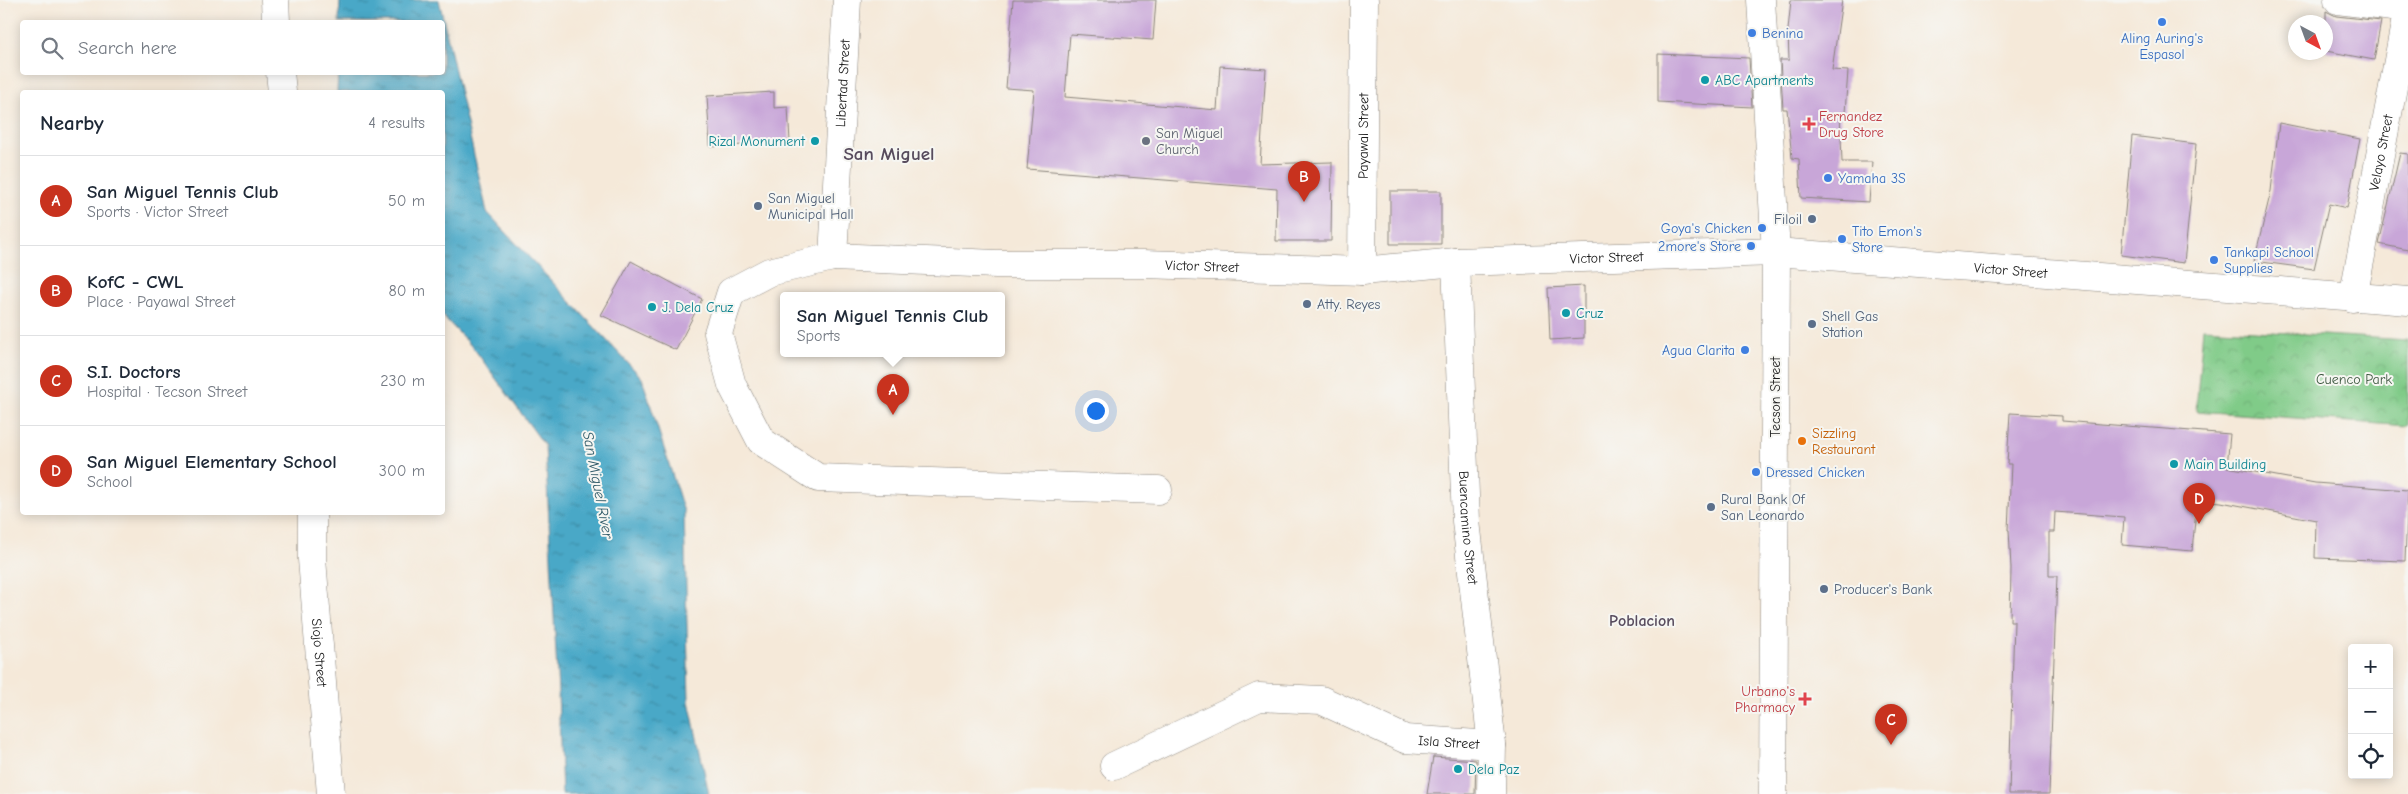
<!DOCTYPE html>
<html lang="en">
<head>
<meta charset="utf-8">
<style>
	body { margin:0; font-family:"Comic Neue",sans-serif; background:#f2f2f3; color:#1f2937 }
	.controls { position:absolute; right:15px; bottom:15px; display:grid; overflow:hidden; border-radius:5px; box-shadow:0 2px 12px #0003 }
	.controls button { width:45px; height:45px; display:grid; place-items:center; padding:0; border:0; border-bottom:1px solid #e0e1e3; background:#fff; color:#1f2937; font:25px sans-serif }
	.compass { position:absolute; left:2288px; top:15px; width:45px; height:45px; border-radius:50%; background:#fff; box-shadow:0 2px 12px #0003; rotate:139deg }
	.you { position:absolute; left:1095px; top:410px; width:18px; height:18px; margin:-12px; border:4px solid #fff; border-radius:50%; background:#1a73e8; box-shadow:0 0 0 8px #1a73e833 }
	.badge { display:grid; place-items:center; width:32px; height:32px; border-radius:50%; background:#c8321e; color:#fff; font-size:16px; font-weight:700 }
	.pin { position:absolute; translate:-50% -41px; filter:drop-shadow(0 1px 2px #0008) }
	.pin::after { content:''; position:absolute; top:26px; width:18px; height:15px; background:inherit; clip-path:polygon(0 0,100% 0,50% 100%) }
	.popup { position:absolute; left:780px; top:292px; width:225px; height:65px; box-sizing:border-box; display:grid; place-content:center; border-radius:5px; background:#fff; filter:drop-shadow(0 1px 4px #0005); font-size:16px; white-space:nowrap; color:#747a83 }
	.popup b { font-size:19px; color:#1f2937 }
	.popup::after { content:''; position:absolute; left:50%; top:100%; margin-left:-10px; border:10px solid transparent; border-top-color:#fff }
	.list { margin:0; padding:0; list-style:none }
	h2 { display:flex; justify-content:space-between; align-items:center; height:65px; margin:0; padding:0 20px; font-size:21px }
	h2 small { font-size:16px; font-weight:400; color:#747a83 }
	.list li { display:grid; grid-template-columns:32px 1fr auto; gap:15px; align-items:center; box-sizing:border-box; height:90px; padding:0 20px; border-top:1px solid #e0e1e3 }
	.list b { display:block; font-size:19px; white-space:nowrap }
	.list p { margin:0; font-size:16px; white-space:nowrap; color:#747a83 }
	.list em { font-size:16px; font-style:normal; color:#747a83 }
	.icon { flex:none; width:28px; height:28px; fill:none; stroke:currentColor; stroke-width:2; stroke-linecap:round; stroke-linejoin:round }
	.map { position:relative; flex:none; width:2408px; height:794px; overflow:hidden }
	.search { position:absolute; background:#fff; box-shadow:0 2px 12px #0003; left:20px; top:20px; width:425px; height:55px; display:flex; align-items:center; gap:12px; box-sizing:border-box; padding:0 18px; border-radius:5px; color:#747a83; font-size:19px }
	.panel { position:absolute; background:#fff; box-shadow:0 2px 12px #0003; left:20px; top:90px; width:425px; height:425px; border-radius:5px }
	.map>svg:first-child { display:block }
</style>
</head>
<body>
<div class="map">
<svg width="2408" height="794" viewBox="0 0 2408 794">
	<defs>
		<pattern id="park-crowns" width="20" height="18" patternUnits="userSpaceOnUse" patternTransform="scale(1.25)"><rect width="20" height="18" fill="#80cb88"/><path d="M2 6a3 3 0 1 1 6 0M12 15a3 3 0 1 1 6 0" fill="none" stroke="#6eae75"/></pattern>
		<pattern id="water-ripples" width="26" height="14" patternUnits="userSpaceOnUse" patternTransform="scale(1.25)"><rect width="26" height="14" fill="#48a8c7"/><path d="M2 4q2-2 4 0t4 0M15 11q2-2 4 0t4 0" fill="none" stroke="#3b88a1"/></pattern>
	</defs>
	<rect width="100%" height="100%" fill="#f6f6f2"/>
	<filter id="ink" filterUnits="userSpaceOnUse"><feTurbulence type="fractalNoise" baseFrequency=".02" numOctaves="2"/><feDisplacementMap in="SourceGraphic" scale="10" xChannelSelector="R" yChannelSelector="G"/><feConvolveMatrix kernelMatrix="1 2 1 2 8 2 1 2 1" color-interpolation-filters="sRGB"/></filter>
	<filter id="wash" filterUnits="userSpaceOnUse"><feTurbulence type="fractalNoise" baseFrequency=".0096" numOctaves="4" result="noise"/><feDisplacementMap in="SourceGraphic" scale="20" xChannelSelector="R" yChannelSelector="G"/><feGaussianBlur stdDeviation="1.12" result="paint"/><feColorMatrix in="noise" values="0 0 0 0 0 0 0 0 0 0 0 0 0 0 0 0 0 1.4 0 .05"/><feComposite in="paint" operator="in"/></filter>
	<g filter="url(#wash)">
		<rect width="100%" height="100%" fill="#f5e9d9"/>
		<!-- park -->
		<path fill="url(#park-crowns)" stroke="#4e7452" d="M2203,328L2408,340V426L2196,411Z"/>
		<!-- water -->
		<path fill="url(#water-ripples)" stroke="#326272" d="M340,0H439L487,212L642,378L684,512L689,701L709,794H562L558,692L545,446L475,350L443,316L442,92H337L338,73L442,72V22H339Z"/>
		<g id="blocks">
			<!-- building -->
			<path fill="#c8a6d8" d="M1013,0H1156L1153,40L1070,34L1065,97L1217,110L1220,66L1266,69L1260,164L1332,162L1331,241H1276L1277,189L1027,169L1034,90L1006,88Z
				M1791,0H1842L1832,70L1848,71L1845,113L1840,112L1842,162H1872L1869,202L1801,198L1799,159L1792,158L1787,109H1783L1780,60H1789L1788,30Z
				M2326,11L2336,16L2381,21L2374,60L2326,51Z
				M1658,54L1749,58L1752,107L1658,102Z
				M774,92V108L788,107L790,142L710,147L707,96Z
				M2279,123L2360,139L2347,208L2329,204L2314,269L2254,261L2271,191Z
				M2132,136L2196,144L2184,263L2121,255Z
				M2400,153L2408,154V250L2379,244Z
				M1390,191H1441V244H1390Z
				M631,261L702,299L676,350L601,315Z
				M1584,286V338L1550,340L1548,288Z
				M2010,413L2062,416V421L2230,434L2227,467L2315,483L2408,490L2405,561L2315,558L2316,520L2221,502L2197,500L2192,551L2122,545L2124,517L2055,512L2054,532H2049V576H2057L2049,794H2009L2014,621H2010L2011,568L2009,530H2008L2011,464H2007Z
				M1433,757L1476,760L1475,794H1427Z"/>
		</g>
	</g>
	<g filter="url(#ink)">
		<use href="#blocks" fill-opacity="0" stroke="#88827a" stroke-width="1"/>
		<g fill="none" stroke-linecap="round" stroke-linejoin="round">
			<defs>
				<g id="minor">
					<path d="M275,0L276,22"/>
					<path d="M2338,0L2408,9"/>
					<path d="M280,72L282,92"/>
					<path id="s1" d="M833,257L847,0"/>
					<path id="s2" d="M1456,262L1466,521L1492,745L1491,794"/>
					<path id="s3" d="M1362,271L1364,0"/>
					<path id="s4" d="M2353,298L2408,8"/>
					<path id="s5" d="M1158,490L818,478L761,441L732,385L718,333L731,292L769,272L833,257L996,264H1143L1362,271L1456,262L1776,252L2408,301"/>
					<path id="s6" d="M312,512V559L331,794"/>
					<path id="s7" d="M1114,766L1259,697L1321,700L1405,739L1492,745"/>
				</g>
				<path id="major" d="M1761,0L1776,252L1773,794"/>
			</defs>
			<!-- minor casing -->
			<use href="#minor" stroke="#88827a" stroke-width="29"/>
			<!-- major casing -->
			<use href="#major" stroke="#88827a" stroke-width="29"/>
			<!-- minor -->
			<use href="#minor" stroke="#fff" stroke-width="28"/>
			<!-- major -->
			<use href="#major" stroke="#fff" stroke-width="28"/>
		</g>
	</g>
	<!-- markers -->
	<g fill="#3f7fe0" stroke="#f6f6f2" stroke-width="2">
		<circle cx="2162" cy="22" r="5"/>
		<circle cx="1752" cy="33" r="5"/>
		<circle cx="1828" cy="178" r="5"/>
		<circle cx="1762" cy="228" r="5"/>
		<circle cx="1842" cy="239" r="5"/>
		<circle cx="1751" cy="246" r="5"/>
		<circle cx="2214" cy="260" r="5"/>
		<circle cx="1745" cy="350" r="5"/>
		<circle cx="1756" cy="472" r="5"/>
	</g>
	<g fill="#0f9aa8" stroke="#f6f6f2" stroke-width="2">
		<circle cx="1705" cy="80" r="5"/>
		<circle cx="815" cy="141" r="5"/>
		<circle cx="652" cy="307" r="5"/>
		<circle cx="1566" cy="313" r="5"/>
		<circle cx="2174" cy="464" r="5"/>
		<circle cx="1458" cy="769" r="5"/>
	</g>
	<g fill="#e0444e" stroke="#f6f6f2" stroke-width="2">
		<path d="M1806.5 116.5h5v5h5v5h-5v5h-5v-5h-5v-5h5z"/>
		<path d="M1802.5 691.5h5v5h5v5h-5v5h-5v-5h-5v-5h5z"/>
	</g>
	<circle fill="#6b7280" stroke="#f6f6f2" stroke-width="2" cx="1146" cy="141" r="5"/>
	<g fill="#5c6f8a" stroke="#f6f6f2" stroke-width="2">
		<circle cx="758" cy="206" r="5"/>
		<circle cx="1812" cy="219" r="5"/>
		<circle cx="1307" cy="304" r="5"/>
		<circle cx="1812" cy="324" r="5"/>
		<circle cx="1711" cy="507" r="5"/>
		<circle cx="1824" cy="589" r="5"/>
	</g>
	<circle fill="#e8710a" stroke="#f6f6f2" stroke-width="2" cx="1802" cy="441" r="5"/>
	<g text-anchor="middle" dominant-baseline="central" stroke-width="4" stroke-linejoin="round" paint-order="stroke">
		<!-- shop labels -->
		<g font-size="14" fill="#366cbe" stroke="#f6f6f2" text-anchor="start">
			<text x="1762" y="33">Benina</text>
			<text x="2162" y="38" text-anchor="middle">Aling Auring's<tspan x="2162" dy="16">Espasol</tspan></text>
			<text x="1838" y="178">Yamaha 3S</text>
			<text x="1752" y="228" text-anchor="end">Goya's Chicken</text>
			<text x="1852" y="231">Tito Emon's<tspan x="1852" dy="16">Store</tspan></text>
			<text x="1741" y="246" text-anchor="end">2more's Store</text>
			<text x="2224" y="252">Tankapi School<tspan x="2224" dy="16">Supplies</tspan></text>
			<text x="1735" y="350" text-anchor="end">Agua Clarita</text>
			<text x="1766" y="472">Dressed Chicken</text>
		</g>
		<!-- culture labels -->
		<g font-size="14" fill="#0d838f" stroke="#f6f6f2" text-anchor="start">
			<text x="1715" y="80">ABC Apartments</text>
			<text x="805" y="141" text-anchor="end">Rizal Monument</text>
			<text x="662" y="307">J. Dela Cruz</text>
			<text x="1576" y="313">Cruz</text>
			<text x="2184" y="464">Main Building</text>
			<text x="1468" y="769">Dela Paz</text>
		</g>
		<!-- street labels -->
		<g font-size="14" fill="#1c1c1c" stroke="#f6f6f2">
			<text stroke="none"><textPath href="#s1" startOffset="174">Libertad Street</textPath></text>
			<text stroke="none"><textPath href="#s3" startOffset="135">Payawal Street</textPath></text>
			<text stroke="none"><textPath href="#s4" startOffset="148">Velayo Street</textPath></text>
			<text stroke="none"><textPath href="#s5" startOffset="1451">Victor Street</textPath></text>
			<text stroke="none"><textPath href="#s5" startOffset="1046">Victor Street</textPath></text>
			<text stroke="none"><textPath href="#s5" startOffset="1856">Victor Street</textPath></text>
			<text transform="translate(1775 397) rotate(-90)">Tecson Street</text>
			<text stroke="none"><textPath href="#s2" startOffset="266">Buencamino Street</textPath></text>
			<text stroke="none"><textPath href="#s6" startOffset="141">Siojo Street</textPath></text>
			<text stroke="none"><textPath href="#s7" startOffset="359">Isla Street</textPath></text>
		</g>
		<!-- health labels -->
		<g font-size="14" fill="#be3a42" stroke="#f6f6f2" text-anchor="start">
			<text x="1819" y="116">Fernandez<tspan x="1819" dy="16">Drug Store</tspan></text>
			<text x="1795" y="691" text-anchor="end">Urbano's<tspan x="1795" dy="16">Pharmacy</tspan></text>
		</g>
		<!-- worship labels -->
		<g font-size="14" fill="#5b616d" stroke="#f6f6f2" text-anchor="start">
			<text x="1156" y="133">San Miguel<tspan x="1156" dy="16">Church</tspan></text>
		</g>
		<!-- service labels -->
		<g font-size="14" fill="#4e5e75" stroke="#f6f6f2" text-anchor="start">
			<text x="768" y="198">San Miguel<tspan x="768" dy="16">Municipal Hall</tspan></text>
			<text x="1802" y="219" text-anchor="end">Filoil</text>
			<text x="1317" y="304">Atty. Reyes</text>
			<text x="1822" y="316">Shell Gas<tspan x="1822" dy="16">Station</tspan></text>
			<text x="1721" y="499">Rural Bank Of<tspan x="1721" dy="16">San Leonardo</tspan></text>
			<text x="1834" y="589">Producer's Bank</text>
		</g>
		<!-- park labels -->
		<g font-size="14" fill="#3f5942" stroke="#f6f6f2">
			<text x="2354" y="379">Cuenco Park</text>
		</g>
		<!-- food labels -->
		<g font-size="14" fill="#c56008" stroke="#f6f6f2" text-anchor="start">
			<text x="1812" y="433">Sizzling<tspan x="1812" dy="16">Restaurant</tspan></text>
		</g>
		<!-- water labels -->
		<g font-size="15" font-style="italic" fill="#305b69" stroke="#f6f6f2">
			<text transform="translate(598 485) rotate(79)">San Miguel River</text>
		</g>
		<!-- quarter labels -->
		<g font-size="16" font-weight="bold" fill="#584c5e" stroke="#f6f6f2">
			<text x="1642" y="621">Poblacion</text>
		</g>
		<!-- district labels -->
		<g font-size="19" font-weight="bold" fill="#584c5e" stroke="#f6f6f2">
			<text x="889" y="154">San Miguel</text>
		</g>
	</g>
</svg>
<div class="controls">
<button>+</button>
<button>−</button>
<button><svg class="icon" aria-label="locate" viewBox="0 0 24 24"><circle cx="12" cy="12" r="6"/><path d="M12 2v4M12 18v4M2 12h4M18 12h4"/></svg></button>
</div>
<svg class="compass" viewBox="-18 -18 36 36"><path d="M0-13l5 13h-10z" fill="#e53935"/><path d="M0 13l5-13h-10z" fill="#747a83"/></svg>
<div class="you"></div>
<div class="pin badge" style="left:893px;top:415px">A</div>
<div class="popup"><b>San Miguel Tennis Club</b>Sports</div>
<div class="pin badge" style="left:1304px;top:202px">B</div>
<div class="pin badge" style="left:1891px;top:745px">C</div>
<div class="pin badge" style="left:2199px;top:524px">D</div>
<div class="search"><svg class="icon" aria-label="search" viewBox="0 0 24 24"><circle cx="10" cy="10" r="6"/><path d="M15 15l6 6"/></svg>Search here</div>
<section class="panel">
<h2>Nearby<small>4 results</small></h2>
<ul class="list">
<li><span class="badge">A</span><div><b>San Miguel Tennis Club</b><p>Sports · Victor Street</p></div><em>50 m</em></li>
<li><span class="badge">B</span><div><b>KofC - CWL</b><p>Place · Payawal Street</p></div><em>80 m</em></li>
<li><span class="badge">C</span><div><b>S.I. Doctors</b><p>Hospital · Tecson Street</p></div><em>230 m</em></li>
<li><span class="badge">D</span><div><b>San Miguel Elementary School</b><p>School</p></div><em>300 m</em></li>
</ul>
</section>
</div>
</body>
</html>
